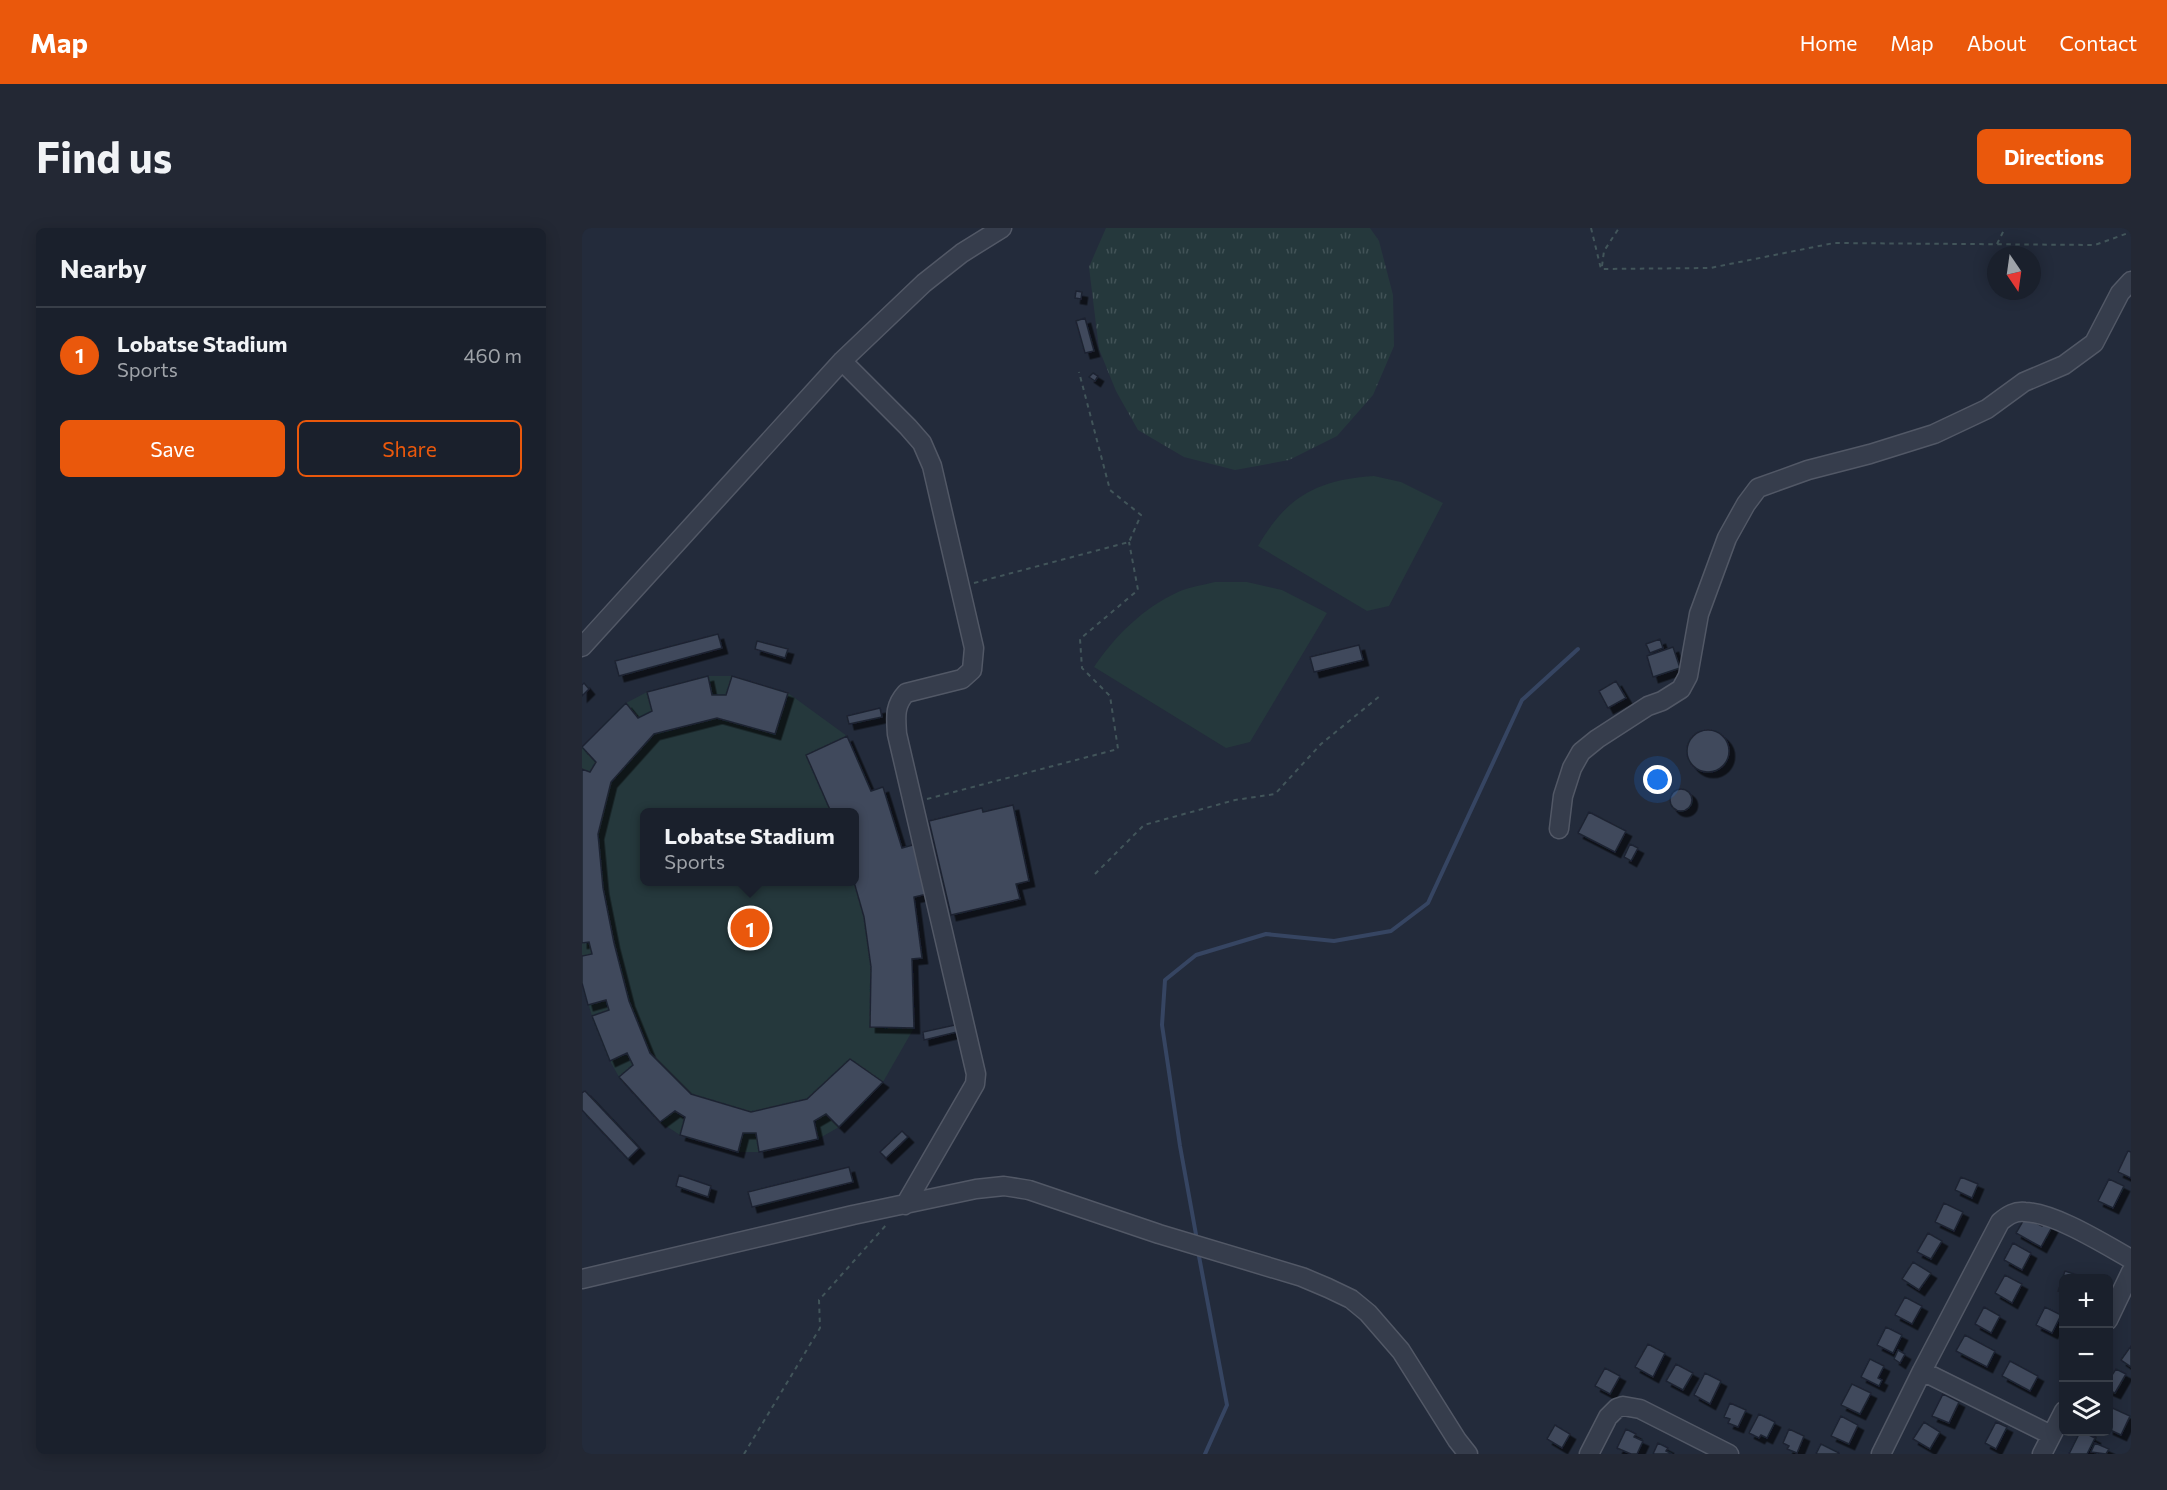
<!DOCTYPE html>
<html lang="en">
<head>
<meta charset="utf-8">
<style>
	body { margin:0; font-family:Commissioner,sans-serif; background:#232834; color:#f1f3f6 }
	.controls { position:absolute; right:18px; bottom:18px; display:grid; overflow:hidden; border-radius:9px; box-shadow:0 3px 15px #0003 }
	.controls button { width:54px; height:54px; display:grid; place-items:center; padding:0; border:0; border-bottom:2px solid #383e48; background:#1a202c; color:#f1f3f6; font:30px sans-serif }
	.compass { position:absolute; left:1405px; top:18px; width:54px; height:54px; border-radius:50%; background:#1a202c; box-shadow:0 3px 15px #0003; rotate:167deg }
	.you { position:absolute; left:1076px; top:552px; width:21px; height:21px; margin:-15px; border:4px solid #fff; border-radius:50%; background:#1a73e8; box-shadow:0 0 0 9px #1a73e833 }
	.badge { display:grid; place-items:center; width:39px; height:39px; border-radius:50%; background:#ea580c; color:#fff; font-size:20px; font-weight:700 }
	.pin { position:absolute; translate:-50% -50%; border:3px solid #fff; box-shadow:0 2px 6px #0006 }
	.popup { position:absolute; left:58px; top:580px; width:219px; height:78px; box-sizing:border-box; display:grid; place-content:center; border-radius:9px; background:#1a202c; filter:drop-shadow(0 2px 4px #0005); font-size:20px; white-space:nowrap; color:#9fa3a9 }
	.popup b { font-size:22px; color:#f1f3f6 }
	.popup::after { content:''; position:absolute; left:50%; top:100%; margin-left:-12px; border:12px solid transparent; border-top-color:#1a202c }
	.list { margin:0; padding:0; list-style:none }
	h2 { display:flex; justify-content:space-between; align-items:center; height:78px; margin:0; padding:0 24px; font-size:26px }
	h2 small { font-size:20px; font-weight:400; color:#9fa3a9 }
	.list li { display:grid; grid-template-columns:39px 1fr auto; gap:18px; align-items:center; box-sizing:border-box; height:96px; padding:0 24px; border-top:2px solid #383e48 }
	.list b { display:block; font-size:22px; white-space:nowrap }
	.list p { margin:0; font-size:20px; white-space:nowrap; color:#9fa3a9 }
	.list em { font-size:20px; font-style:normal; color:#9fa3a9 }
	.actions { display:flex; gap:12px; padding:18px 24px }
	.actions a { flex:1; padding:14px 0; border:2px solid #ea580c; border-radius:9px; text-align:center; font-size:21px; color:#ea580c }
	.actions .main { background:#ea580c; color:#fff }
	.icon { flex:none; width:33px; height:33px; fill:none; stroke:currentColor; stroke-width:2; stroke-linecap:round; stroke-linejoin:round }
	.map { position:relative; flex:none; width:1549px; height:1226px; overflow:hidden; border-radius:9px }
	header { display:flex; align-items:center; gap:36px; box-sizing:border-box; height:84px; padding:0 30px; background:#ea580c; color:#fff }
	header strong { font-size:28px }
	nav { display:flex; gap:33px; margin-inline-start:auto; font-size:21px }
	.intro { display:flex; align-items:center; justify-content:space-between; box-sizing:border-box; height:144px; padding:0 36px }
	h1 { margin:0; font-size:42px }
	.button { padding:15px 27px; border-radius:9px; background:#ea580c; color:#fff; font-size:21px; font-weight:700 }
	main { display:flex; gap:36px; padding:0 36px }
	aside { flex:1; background:#1a202c; border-radius:9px; box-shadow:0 3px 15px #0003 }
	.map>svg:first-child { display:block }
</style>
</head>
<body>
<header>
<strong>Map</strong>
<nav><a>Home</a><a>Map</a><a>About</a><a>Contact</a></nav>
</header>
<div class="intro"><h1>Find us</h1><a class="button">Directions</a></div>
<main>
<aside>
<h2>Nearby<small></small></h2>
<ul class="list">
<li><span class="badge">1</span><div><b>Lobatse Stadium</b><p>Sports</p></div><em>460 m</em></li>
</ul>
<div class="actions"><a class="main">Save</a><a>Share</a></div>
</aside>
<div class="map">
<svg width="1549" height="1226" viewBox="0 0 1549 1226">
	<defs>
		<pattern id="park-tufts" width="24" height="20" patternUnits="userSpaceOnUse" patternTransform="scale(1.5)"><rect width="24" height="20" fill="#25383c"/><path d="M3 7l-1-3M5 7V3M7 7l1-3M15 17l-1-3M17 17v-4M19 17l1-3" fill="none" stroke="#425357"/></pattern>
		<filter id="shadow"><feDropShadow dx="5.5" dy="5.5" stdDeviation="0" flood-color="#0009"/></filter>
	</defs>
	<rect width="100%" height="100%" fill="#232b3b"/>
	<!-- park -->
	<path fill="url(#park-tufts)" d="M524,0H788L797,13L811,67L812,118L791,167L755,208L707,232L653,242L602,229L556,202L534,163L517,121L507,39Z"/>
	<!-- pitch -->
	<path fill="#25383c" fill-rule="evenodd" d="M792,248L819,254L861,275L807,378L785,383L676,318C705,268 735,252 792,248Z
		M633,354H665L700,362L745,385L668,514L644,520L512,439C533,408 561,380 596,364C607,359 621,357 633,354Z
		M126,448H150L206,465L265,508L289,563L301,559L320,619L334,616L345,666L332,669L340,730L330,731L332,800L301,854L257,899L236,911L177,924H156L98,907L78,894L37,849L28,833L10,788L0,755V520L44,475L65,464ZM63,584H273V654H63Z"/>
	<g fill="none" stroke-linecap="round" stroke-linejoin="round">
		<!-- stream -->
		<path stroke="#364562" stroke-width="4" d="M615,1012L598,918L580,797L583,752L614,727L684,706L752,713L809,703L846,675L940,472L996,421
			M616,1023L645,1177L623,1226"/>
	</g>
	<!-- building -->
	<path fill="#3f495b" stroke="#1e2432" stroke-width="1.5" filter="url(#shadow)" d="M494,63L500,64L499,71L493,70Z
		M503,90L512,123L503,125L494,93Z
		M511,145L516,148L513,153L507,149Z
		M136,406L140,420L37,448L33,433Z
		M1078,411L1081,420L1068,425L1064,416Z
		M175,413L206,421L203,430L173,421Z
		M777,417L781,432L732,444L728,429Z
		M1091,419L1098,440L1071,449L1065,428Z
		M126,448L130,467H144L150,448L206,465L193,506L135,490L72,506L29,554L16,606L21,660L32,715L47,773L68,825L109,866L169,884L225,871L268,831L301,854L257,899L244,886L232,893L236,911L177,924L174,905H161L156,924L98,907L103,889L93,883L78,894L37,849L51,837L45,825L28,833L10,788L27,782L24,772L6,777L0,755V728L10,726L7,714L0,715V541L8,544L14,534L0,519L44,475L56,490L70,483L65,464Z
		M1034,453L1044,470L1026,480L1017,463Z
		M2,455L7,461L0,468V457Z
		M298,480L300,489L267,496L265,488Z
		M1105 523a21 21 0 1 1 42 0a21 21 0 1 1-42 0Z
		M265,508L289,563L301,559L320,620L334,616L345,666L332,669L340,730L330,731L332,800L288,799L289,739L282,689L272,654L273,584H249L224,527Z
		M1088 572a11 11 0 1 1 22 0a11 11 0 1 1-22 0Z
		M431,577L447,653L434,656L438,671L369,687L347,593L400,580L401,584Z
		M1007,584L1044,603L1033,624L996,605Z
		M1048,616L1056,620L1049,633L1042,629Z
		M373,797L375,804L342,812L341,804Z
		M3,863L57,920L46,931L0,882V865Z
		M320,903L326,909L304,930L298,924Z
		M1546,923L1549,924V950L1536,944Z
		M267,939L271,954L170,979L166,964Z
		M97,947L129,958L126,969L94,958Z
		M1379,949L1396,956L1390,970L1373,962Z
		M1527,951L1542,958L1531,980L1516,973Z
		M1362,975L1381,984L1372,1003L1353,994Z
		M1445,986L1452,994L1460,998L1462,995L1470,999L1459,1019L1434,1005Z
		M1346,1005L1360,1013L1349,1031L1335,1024Z
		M1431,1015L1449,1025L1440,1042L1422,1032Z
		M1331,1034L1349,1045L1337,1062L1320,1051Z
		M1483,1043L1501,1049L1482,1050V1065L1476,1063Z
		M1423,1047L1440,1056L1430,1075L1413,1065Z
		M1323,1069L1340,1078L1330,1096L1313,1087Z
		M1402,1079L1418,1088L1409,1105L1393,1096Z
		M1463,1079L1479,1087L1470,1105L1454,1097Z
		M1304,1099L1320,1107L1311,1125L1295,1117Z
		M1383,1107L1413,1123L1405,1139L1374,1123Z
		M1066,1116L1083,1125L1071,1149L1053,1139Z
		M1549,1118V1139L1539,1132Z
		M1316,1122L1323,1126L1318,1135L1312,1131Z
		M1288,1131L1302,1138L1296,1150L1300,1152L1297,1158L1279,1149Z
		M1428,1133L1456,1148L1448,1163L1420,1148Z
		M1094,1136L1111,1145L1101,1162L1084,1153Z
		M1023,1140L1038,1148L1028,1166L1013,1158Z
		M1534,1141L1544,1146L1533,1165L1526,1162V1153Z
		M1123,1145L1139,1153L1128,1176L1112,1167Z
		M1270,1156L1289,1165L1278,1186L1259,1177Z
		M1361,1166L1377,1174L1367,1195L1350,1188Z
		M1148,1175L1164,1182L1156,1199L1146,1195L1148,1191L1142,1189Z
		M1526,1178L1548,1188L1539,1207L1526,1201Z
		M1177,1186L1193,1194L1185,1210L1179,1207L1177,1210L1167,1205Z
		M1259,1188L1276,1197L1267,1216L1249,1208Z
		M1342,1194L1358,1204L1348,1221L1331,1211Z
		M1414,1194L1425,1199L1414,1221L1403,1215Z
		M973,1197L988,1206L980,1220L965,1211Z
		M1044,1201L1054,1206L1052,1209L1061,1213L1055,1226H1049L1035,1220Z
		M1207,1201L1222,1208L1215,1225L1205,1221L1207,1218L1201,1215Z
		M1498,1204H1508L1507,1207L1513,1210L1505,1226H1487Z
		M1076,1215L1086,1220L1084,1223L1090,1226H1071Z
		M1513,1215L1527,1221L1524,1226L1509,1224Z
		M1239,1216L1257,1225V1226H1234Z"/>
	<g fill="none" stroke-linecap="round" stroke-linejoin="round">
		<defs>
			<path id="minor" d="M260,133L326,199L340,215L350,238L392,420L390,442L380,451L324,465C312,478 314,489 315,506L394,846L393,856L323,977
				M0,419L260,133L342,55L380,25L420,0
				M977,601L981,568L990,540L999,524L1015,511L1066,478L1080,473L1099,461L1106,448L1117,386L1145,310L1164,276L1176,260L1226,242L1288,226L1352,206L1405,181L1442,154L1482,137L1512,115L1538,65L1549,53
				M0,1051L271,987L394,961L422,958L447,962L577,1006L720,1049L746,1060L769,1071L786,1085L819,1123L875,1212L886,1226
				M1526,1092L1549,1044
				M1340,1143L1469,1207
				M1007,1226L1026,1189L1035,1180L1041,1178L1058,1181L1147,1226
				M1299,1226L1340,1143L1418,994C1426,987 1433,983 1443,984C1473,985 1522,1016 1549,1031
				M1460,1226L1482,1183"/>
		</defs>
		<!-- minor casing -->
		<use href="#minor" stroke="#525866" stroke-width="21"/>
		<!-- path -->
		<path stroke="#42555a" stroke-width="2" stroke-dasharray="4.5 4.5" stroke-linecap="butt" d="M1009,0L1019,41L1128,40L1252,15L1513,17L1549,4
			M1415,16L1423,0
			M1020,38L1022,23L1037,0
			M392,355L547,314L559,287L528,262L497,144
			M345,571L536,521L528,468L500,440L498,411L556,362L547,314
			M513,646L562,597L653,572L693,566L739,516L799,467
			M162,1226L238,1100L237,1072L305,996"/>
		<!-- minor -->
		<use href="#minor" stroke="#363d4c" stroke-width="18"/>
	</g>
</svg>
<div class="controls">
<button>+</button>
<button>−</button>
<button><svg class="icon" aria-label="layers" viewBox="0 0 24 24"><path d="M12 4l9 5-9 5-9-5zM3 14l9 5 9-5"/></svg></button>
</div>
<svg class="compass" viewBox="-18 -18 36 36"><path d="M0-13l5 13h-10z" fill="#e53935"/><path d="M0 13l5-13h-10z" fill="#9fa3a9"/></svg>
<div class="you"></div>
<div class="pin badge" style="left:168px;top:700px">1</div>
<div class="popup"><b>Lobatse Stadium</b>Sports</div>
</div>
</main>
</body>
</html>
